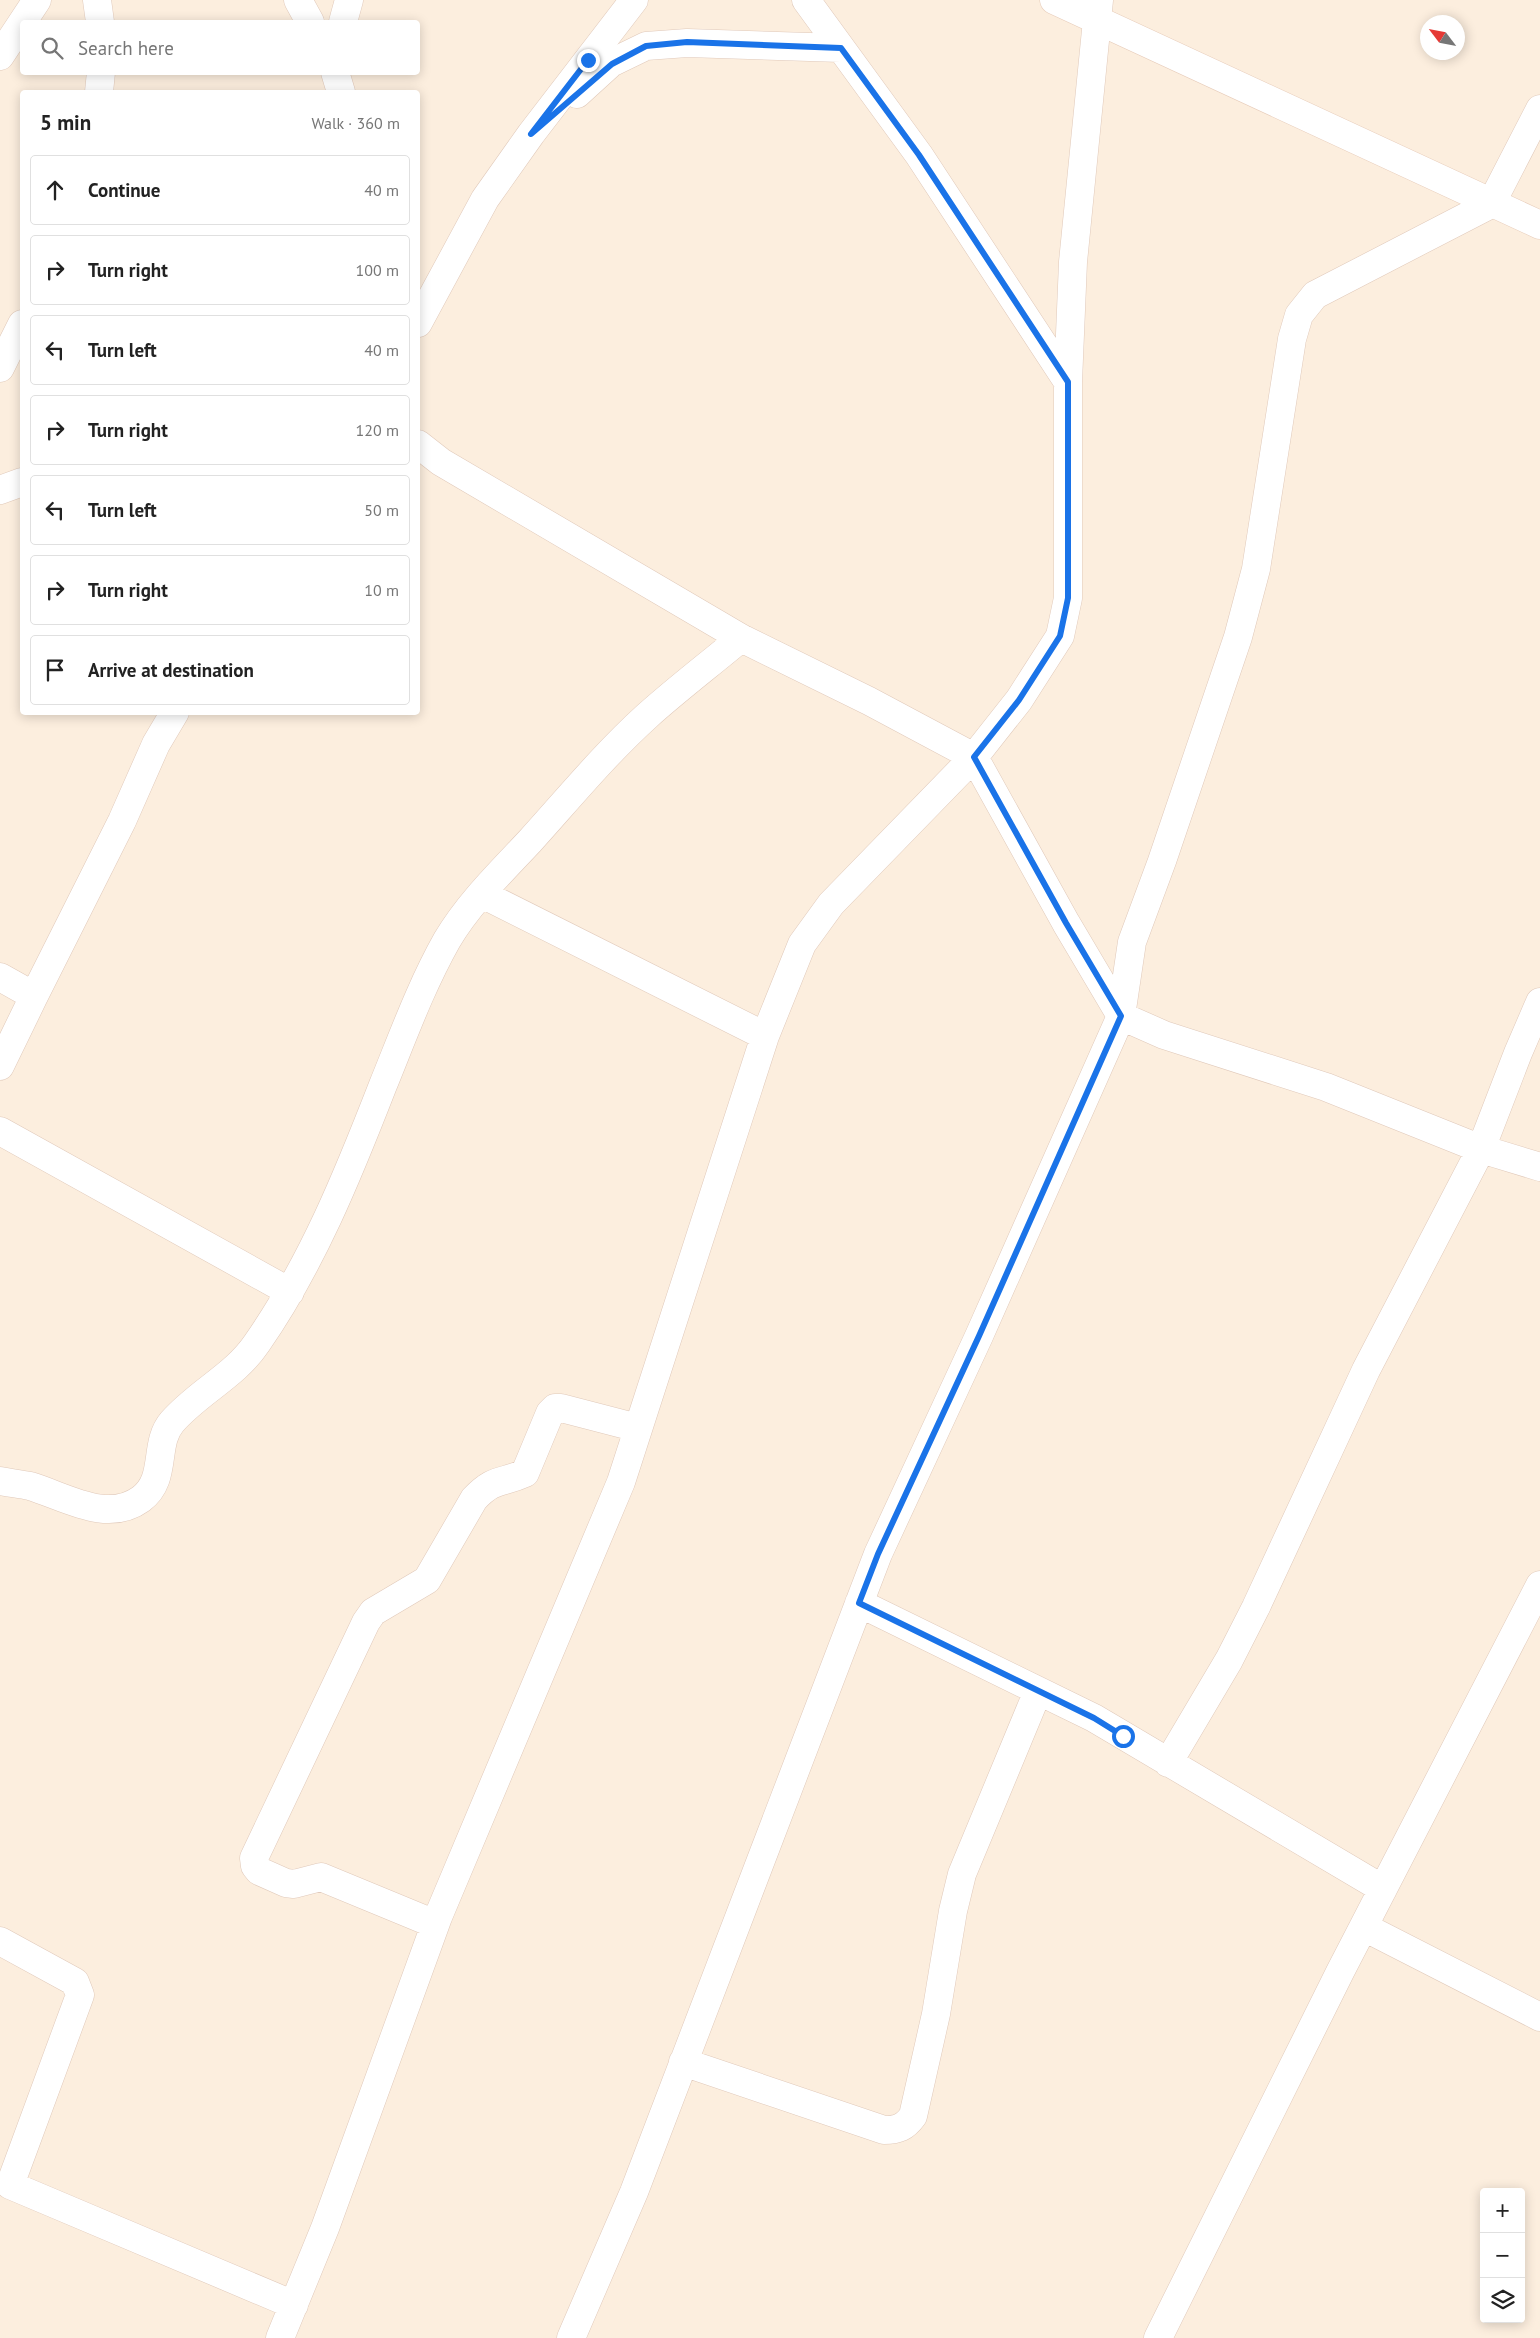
<!DOCTYPE html>
<html lang="en">
<head>
<meta charset="utf-8">
<style>
	body { margin:0; font-family:"PT Sans",sans-serif; background:#f6f6f6; color:#222 }
	.controls { position:absolute; right:15px; bottom:15px; display:grid; overflow:hidden; border-radius:5px; box-shadow:0 2px 12px #0003 }
	.controls button { width:45px; height:45px; display:grid; place-items:center; padding:0; border:0; border-bottom:1px solid #e0e0e0; background:#fff; color:#222; font:25px sans-serif }
	.compass { position:absolute; left:1420px; top:15px; width:45px; height:45px; border-radius:50%; background:#fff; box-shadow:0 2px 12px #0003; rotate:302deg }
	.stop { position:absolute; width:15px; height:15px; margin:-11px; border:4px solid #1a73e8; border-radius:50%; background:#fff }
	.stop.end { background:#1a73e8; border-color:#fff; box-shadow:0 1px 5px #0008 }
	.list { margin:0; padding:0; list-style:none }
	h2 { display:flex; justify-content:space-between; align-items:center; height:65px; margin:0; padding:0 20px; font-size:21px }
	h2 small { font-size:16px; font-weight:400; color:#767676 }
	.list li { display:grid; grid-template-columns:32px 1fr auto; gap:15px; align-items:center; box-sizing:border-box; height:70px; margin:0 10px 10px; padding:0 10px; border:1px solid #e0e0e0; border-radius:5px }
	.list b { display:block; font-size:19px; white-space:nowrap }
	.list em { font-size:16px; font-style:normal; color:#767676 }
	.icon { flex:none; width:28px; height:28px; fill:none; stroke:currentColor; stroke-width:2; stroke-linecap:round; stroke-linejoin:round }
	.map { position:relative; flex:none; width:1540px; height:2338px; overflow:hidden }
	.search { position:absolute; background:#fff; box-shadow:0 2px 12px #0003; left:20px; top:20px; width:400px; height:55px; display:flex; align-items:center; gap:12px; box-sizing:border-box; padding:0 18px; border-radius:5px; color:#767676; font-size:19px }
	.panel { position:absolute; background:#fff; box-shadow:0 2px 12px #0003; left:20px; top:90px; width:400px; height:625px; border-radius:5px }
	.map>svg:first-child { display:block }
</style>
</head>
<body>
<div class="map">
<svg width="1540" height="2338" viewBox="0 0 1540 2338">
	<rect width="100%" height="100%" fill="#fceede"/>
	<g fill="none" stroke-linecap="round" stroke-linejoin="round">
		<defs>
			<path id="street" d="M97,0L100,22
				M298,0L310,22
				M806,0L919,155L1068,382
				M343,22L349,0
				M0,56L37,0
				M335,72L341,92
				M99,92L101,72
				M577,94L611,63L646,46L687,43L841,48
				M418,323L485,199L531,134L634,0
				M0,368L22,324
				M418,444L441,462L741,638L869,701L974,757L1066,923L1121,1016L1164,1035L1326,1087L1481,1149L1540,1167
				M0,490L22,482
				M482,894L765,1036
				M0,977L34,996L0,1066
				M34,996L122,821L156,744L175,712
				M0,1131L290,1292
				M0,1481C10,1483 20,1484 30,1486C64,1496 107,1524 141,1499C168,1479 153,1444 172,1422C198,1392 235,1376 257,1343C312,1264 348,1175 383,1085C403,1036 421,986 447,940C469,903 501,872 530,841C568,799 605,754 647,716C677,689 710,664 741,638
				M859,1603L1094,1718L1383,1889
				M1168,1763L1229,1660L1256,1607L1366,1370L1481,1149L1518,1053L1540,1002
				M435,1924L321,1877L294,1884L286,1883L259,1871L255,1866L254,1858L366,1622L373,1612L427,1580L474,1499C495,1477 501,1484 525,1473L550,1413L555,1408H561L638,1428
				M1364,1927L1540,2017
				M0,1941L75,1982L80,1995L10,2185L294,2305
				M683,2062L884,2130C898,2130 905,2127 913,2116L936,2014L953,1911L962,1874L1038,1691
				M280,2338L325,2228L438,1917L621,1482L765,1036L802,944L831,904L974,757L1019,700L1060,636L1068,598V382L1073,262L1099,0
				M571,2338L634,2192L878,1554L979,1336L1121,1016L1132,942L1162,861L1238,637L1256,569L1292,339L1299,315L1315,295L1491,204L1540,109
				M1158,2338L1340,1972L1540,1585"/>
			<path id="secondary" d="M1054,0L1540,225"/>
		</defs>
		<!-- street casing -->
		<use href="#street" stroke="#e0c9ba" stroke-width="29"/>
		<!-- secondary casing -->
		<use href="#secondary" stroke="#e7ccba" stroke-width="29"/>
		<!-- street -->
		<use href="#street" stroke="#fff" stroke-width="28"/>
		<!-- secondary -->
		<use href="#secondary" stroke="#fff" stroke-width="28"/>
	</g>
	<g fill="none" stroke-linecap="round" stroke-linejoin="round">
		<!-- route -->
		<path stroke="#1a73e8" stroke-width="6" d="M588,60L531,134L612,64L646,46L687,42L841,48L919,155L1068,382V598L1060,636L1019,700L974,757L1066,923L1121,1016L979,1336L878,1554L859,1603L1094,1718L1123,1736"/>
	</g>
</svg>
<div class="controls">
<button>+</button>
<button>−</button>
<button><svg class="icon" aria-label="layers" viewBox="0 0 24 24"><path d="M12 4l9 5-9 5-9-5zM3 14l9 5 9-5"/></svg></button>
</div>
<svg class="compass" viewBox="-18 -18 36 36"><path d="M0-13l5 13h-10z" fill="#e53935"/><path d="M0 13l5-13h-10z" fill="#767676"/></svg>
<div class="stop" style="left:1123px;top:1736px"></div>
<div class="stop end" style="left:588px;top:60px"></div>
<div class="search"><svg class="icon" aria-label="search" viewBox="0 0 24 24"><circle cx="10" cy="10" r="6"/><path d="M15 15l6 6"/></svg>Search here</div>
<section class="panel">
<h2>5 min<small>Walk · 360 m</small></h2>
<ul class="list">
<li><svg class="icon" aria-label="ahead" viewBox="0 0 24 24"><path d="M12 20V5M6 11l6-6 6 6"/></svg><div><b>Continue</b></div><em>40 m</em></li>
<li><svg class="icon" aria-label="right" viewBox="0 0 24 24"><path d="M7 20v-9h11M14 6l5 5-5 5"/></svg><div><b>Turn right</b></div><em>100 m</em></li>
<li><svg class="icon" aria-label="left" viewBox="0 0 24 24"><path d="M17 20v-9H6M10 6l-5 5 5 5"/></svg><div><b>Turn left</b></div><em>40 m</em></li>
<li><svg class="icon" aria-label="right" viewBox="0 0 24 24"><path d="M7 20v-9h11M14 6l5 5-5 5"/></svg><div><b>Turn right</b></div><em>120 m</em></li>
<li><svg class="icon" aria-label="left" viewBox="0 0 24 24"><path d="M17 20v-9H6M10 6l-5 5 5 5"/></svg><div><b>Turn left</b></div><em>50 m</em></li>
<li><svg class="icon" aria-label="right" viewBox="0 0 24 24"><path d="M7 20v-9h11M14 6l5 5-5 5"/></svg><div><b>Turn right</b></div><em>10 m</em></li>
<li><svg class="icon" aria-label="arrive" viewBox="0 0 24 24"><path d="M6 21V4h12l-3 4 3 4H6"/></svg><div><b>Arrive at destination</b></div></li>
</ul>
</section>
</div>
</body>
</html>
